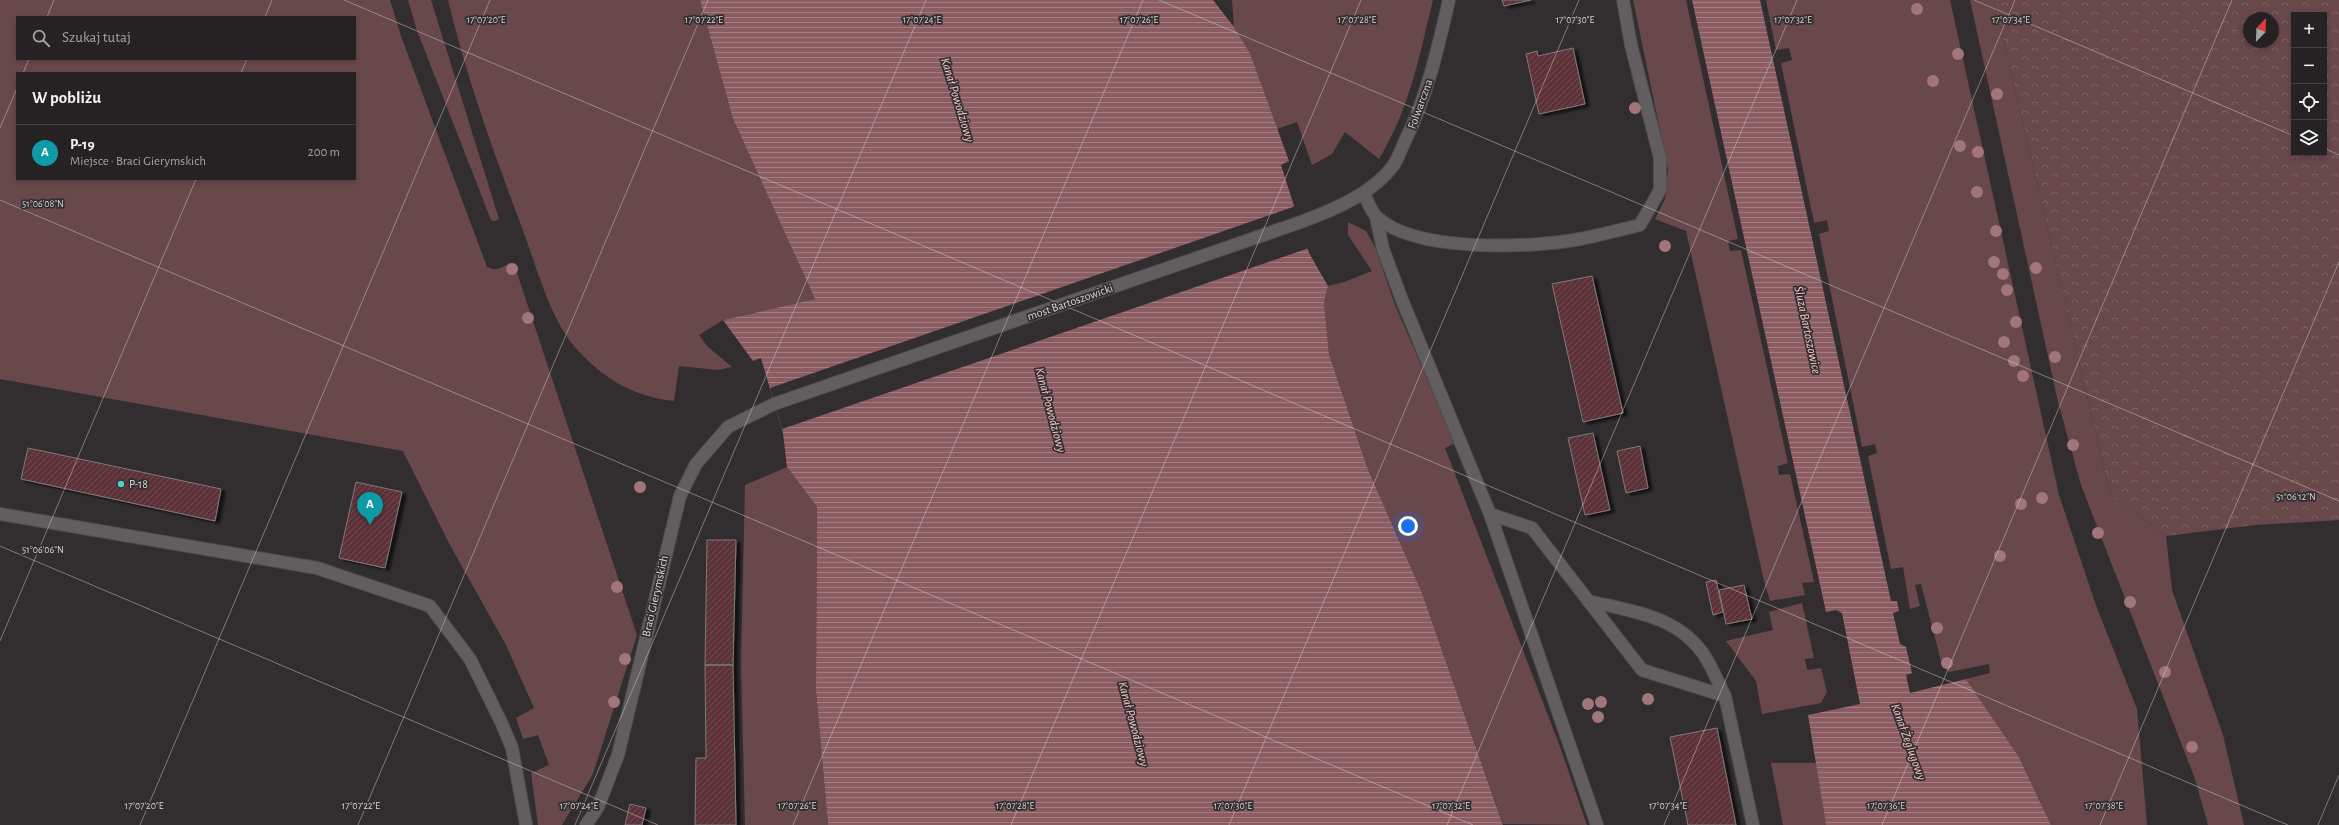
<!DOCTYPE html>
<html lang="pl">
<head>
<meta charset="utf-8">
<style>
	body { margin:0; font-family:"Alegreya Sans",sans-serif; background:#2e2a2b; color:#f1f3f6 }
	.controls { position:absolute; right:12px; top:12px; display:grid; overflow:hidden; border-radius:0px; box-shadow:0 2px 6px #0003 }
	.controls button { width:36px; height:36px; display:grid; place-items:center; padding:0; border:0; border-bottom:1px solid #423f41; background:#262223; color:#f1f3f6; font:20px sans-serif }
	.compass { position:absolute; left:2243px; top:12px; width:36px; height:36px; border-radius:50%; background:#262223; box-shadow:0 2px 6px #0003; rotate:23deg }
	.you { position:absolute; left:1408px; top:526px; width:14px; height:14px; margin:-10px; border:3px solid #fff; border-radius:50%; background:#1a73e8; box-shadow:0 0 0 6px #1a73e833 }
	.badge { display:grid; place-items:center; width:26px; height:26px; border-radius:50%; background:#8c9099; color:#fff; font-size:13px; font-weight:700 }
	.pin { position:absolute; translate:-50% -33px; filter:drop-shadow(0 1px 2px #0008) }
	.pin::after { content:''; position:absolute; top:21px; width:14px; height:12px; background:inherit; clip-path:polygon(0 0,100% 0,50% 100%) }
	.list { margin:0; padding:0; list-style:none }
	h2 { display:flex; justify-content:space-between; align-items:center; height:52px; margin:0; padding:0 16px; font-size:17px }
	h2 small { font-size:13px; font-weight:400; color:#a4a4a6 }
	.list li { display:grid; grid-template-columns:26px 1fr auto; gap:12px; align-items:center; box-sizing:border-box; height:56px; padding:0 16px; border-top:1px solid #423f41 }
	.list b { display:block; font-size:15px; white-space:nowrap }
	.list p { margin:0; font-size:13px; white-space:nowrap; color:#a4a4a6 }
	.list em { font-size:13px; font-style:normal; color:#a4a4a6 }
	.icon { flex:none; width:22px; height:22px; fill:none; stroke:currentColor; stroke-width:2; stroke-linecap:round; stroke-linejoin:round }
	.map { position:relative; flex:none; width:2339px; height:825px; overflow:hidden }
	.search { position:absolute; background:#262223; box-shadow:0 2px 6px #0003; left:16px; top:16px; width:340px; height:44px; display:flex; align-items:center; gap:10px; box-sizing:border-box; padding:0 14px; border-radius:0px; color:#a4a4a6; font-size:15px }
	.panel { position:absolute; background:#262223; box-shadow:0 2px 6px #0003; left:16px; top:72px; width:340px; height:108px; border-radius:0px }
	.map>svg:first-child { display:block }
</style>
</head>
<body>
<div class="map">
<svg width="2339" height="825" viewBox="0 0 2339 825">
	<defs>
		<pattern id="forest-crowns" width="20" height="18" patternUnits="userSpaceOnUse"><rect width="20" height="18" fill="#68484b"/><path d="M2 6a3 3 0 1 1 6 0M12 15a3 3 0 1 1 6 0" fill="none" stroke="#7d6264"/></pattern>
		<pattern id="water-rules" width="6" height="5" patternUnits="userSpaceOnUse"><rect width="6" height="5" fill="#8b5d62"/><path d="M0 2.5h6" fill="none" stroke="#a07b7f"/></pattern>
		<pattern id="building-hatch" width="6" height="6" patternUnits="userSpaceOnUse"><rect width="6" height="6" fill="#5b3137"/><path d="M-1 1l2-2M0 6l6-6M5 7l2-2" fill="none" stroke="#724e53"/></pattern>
		<filter id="shadow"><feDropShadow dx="4.5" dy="2.5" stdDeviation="1" flood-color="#0009"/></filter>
	</defs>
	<rect width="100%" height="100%" fill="#322e2f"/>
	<!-- green -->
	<path fill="#68484b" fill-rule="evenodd" d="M0,0H390L401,36L487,267C501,274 502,263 514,264L637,635L593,774L562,825H538L531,773L549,765L538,735L523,739L516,718L534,708L506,645L450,545L403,451L0,379ZM17,17H355V59H17ZM17,73H355V179H17Z
		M408,0H431L499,219L495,221L491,220L416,28Z
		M448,0H700L733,119L815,299L723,320L699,335L707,346L732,367L718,370L679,366L674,401C633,397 601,377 574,346C550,317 537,269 524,233C495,156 467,80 448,0Z
		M1232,0H1433C1419,57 1410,108 1379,159L1345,132L1332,154L1312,165L1297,122L1277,129L1250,53L1234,27Z
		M1633,0H1686L1738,239L1728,241L1730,251L1741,250L1788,463L1778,466L1779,475L1790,474L1814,582L1802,583L1805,595L1770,601L1764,581L1686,231L1655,219L1665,199L1668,169Z
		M1766,0H1950L2059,495L2097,608L2137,709L2147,825H2051L2019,757L1966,679L1990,673L1989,664L1949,672L1942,665L1921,584L1915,585L1920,606L1910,609L1903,567L1891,569L1868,456L1877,453L1875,444L1862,447L1819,234L1829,231L1827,220L1814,223L1781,63L1792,60L1789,48L1776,50Z
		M1970,0H1994L2110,494L2166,536L2172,590L2223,735L2244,825H2208L2195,779L2081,485L2058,402Z
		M1348,222L1366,231L1375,247L1395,305L1455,443L1445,448L1559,744L1587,825L1503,824L1422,593L1367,467L1329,354L1324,302L1328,286L1344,282L1372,271L1348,235Z
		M787,467L817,507L816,691L828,825H745L741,664L745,485Z
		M1802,603L1814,658L1805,659L1807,670L1821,668L1827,692L1821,703L1762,714L1756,681L1726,641L1773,630L1769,612Z
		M1771,763H1816L1826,825H1783Z"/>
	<!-- forest -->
	<path fill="url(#forest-crowns)" fill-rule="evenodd" d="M1994,0H2339V520L2255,525L2166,536L2110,494ZM2294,15H2324V153H2294ZM2249,18H2273V42H2249Z"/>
	<!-- water -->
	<path fill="url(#water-rules)" d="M700,0H1213L1234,27L1250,53L1289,161L1281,165L1309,253L1328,286L1324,302L1329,354L1367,467L1422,593L1503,825H828L816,691L817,507L787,467L783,433L761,358L753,361L723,320L815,299L733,119Z
		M1692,0H1760L1891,601H1897L1899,611L1893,613L1900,644L1906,647L1912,673L1906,675L1910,693L1966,679L2019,757L2051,825H1826L1808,715L1860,704L1842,613L1836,610L1826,612Z"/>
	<!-- pier -->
	<path fill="#322e2f" d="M1296,206L1309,248L782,429L770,388Z"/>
	<!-- building -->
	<path fill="url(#building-hatch)" stroke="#7f7a7b" filter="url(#shadow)" d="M1502,0H1531L1504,6Z
		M1573,48L1585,104L1539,114L1526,54L1537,51L1538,56Z
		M1592,276L1623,413L1583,422L1552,284Z
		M1593,433L1610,510L1585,515L1568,438Z
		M1640,446L1648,488L1626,493L1617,451Z
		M28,448L221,489L215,521L21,479Z
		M356,482L402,492L385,568L339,558Z
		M707,540H736L733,665H705Z
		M1716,580L1723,612L1713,615L1706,582Z
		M1744,585L1752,619L1726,624L1719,590Z
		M705,665H733L736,825H695L696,758H706Z
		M1717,728L1736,825H1688L1670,737Z
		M630,804L646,808L642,825H625Z"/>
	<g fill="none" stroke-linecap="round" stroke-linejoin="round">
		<defs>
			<path id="service" d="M1364,193C1367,200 1371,212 1377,217C1415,253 1532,248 1580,239C1600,235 1620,230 1640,225L1660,190V158L1631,45L1623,0
				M1376,217L1383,249L1402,300L1490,514L1597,825
				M728,427L774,404L1301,222C1333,210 1372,194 1393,166C1398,159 1401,149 1405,141C1427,97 1438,48 1449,0
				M0,514L317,568L430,606L470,659L502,724L512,748L526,825
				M1490,514L1532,528L1642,670L1725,696L1753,825
				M1588,601C1632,611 1680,616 1706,658C1713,670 1719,684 1725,696"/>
			<path id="minor" d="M586,825L598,807L618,755L680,496L696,464L728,427"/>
		</defs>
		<!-- service casing -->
		<use href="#service" stroke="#4f4c4d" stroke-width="14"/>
		<!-- minor casing -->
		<use href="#minor" stroke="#4f4c4d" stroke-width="14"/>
		<!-- service -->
		<use href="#service" stroke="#625e5f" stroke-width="12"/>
		<!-- minor -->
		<use href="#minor" stroke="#625e5f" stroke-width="12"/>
	</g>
	<!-- trees -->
	<g fill="#a17579">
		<circle cx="1917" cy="9" r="6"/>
		<circle cx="1958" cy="54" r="6"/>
		<circle cx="1933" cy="81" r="6"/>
		<circle cx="1997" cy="94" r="6"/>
		<circle cx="1635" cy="108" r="6"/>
		<circle cx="1960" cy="146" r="6"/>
		<circle cx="1978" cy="152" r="6"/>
		<circle cx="1977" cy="192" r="6"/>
		<circle cx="1996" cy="231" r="6"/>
		<circle cx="1665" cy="246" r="6"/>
		<circle cx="1994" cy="262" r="6"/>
		<circle cx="2036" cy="268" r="6"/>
		<circle cx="512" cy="269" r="6"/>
		<circle cx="2003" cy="274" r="6"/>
		<circle cx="2007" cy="290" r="6"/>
		<circle cx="528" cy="318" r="6"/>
		<circle cx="2016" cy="322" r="6"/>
		<circle cx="2004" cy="342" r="6"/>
		<circle cx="2055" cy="357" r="6"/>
		<circle cx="2014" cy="361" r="6"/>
		<circle cx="2023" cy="376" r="6"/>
		<circle cx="2073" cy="445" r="6"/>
		<circle cx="640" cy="487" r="6"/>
		<circle cx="2042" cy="498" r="6"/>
		<circle cx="2021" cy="504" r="6"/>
		<circle cx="2098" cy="533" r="6"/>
		<circle cx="2000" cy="556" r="6"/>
		<circle cx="617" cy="587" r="6"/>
		<circle cx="2130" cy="602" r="6"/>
		<circle cx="1937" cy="628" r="6"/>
		<circle cx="625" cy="659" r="6"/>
		<circle cx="1947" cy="663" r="6"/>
		<circle cx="2165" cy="672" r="6"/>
		<circle cx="1648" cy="699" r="6"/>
		<circle cx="614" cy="702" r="6"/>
		<circle cx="1601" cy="702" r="6"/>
		<circle cx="1588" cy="704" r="6"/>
		<circle cx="1598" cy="717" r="6"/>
		<circle cx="2192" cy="747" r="6"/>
	</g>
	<!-- ticks -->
	<path fill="none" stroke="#d9d6d7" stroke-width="1" stroke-opacity="0.45" d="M344,0L2288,825M1159,0L2339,501M1974,0L2294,136M47,17L54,0M265,17L272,0M23,73L29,59M241,73L247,59M0,128L17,88M2324,148L2339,155M0,200L1473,825M0,546L658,825M0,641L196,179M140,825L490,0M358,825L708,0M575,825L926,0M793,825L1143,0M1011,825L1361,0M1229,825L1579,0M1447,825L1797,0M1664,825L2015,0M1882,825L2232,0M2100,825L2339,262M2318,825L2339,775"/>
	<!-- markers -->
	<circle fill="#53cdca" stroke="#322e2f" stroke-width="1.5" cx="121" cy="484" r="4"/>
	<g text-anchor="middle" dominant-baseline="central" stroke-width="3.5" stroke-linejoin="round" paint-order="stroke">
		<!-- street labels -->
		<g font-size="12" fill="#d9d6d7" stroke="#322e2f">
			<text transform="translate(1420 104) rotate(-70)">Folwarczna</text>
			<text transform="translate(1070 302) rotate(-19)">most Bartoszowicki</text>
			<text transform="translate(655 596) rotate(-77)">Braci Gierymskich</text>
		</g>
		<!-- poi labels -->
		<g font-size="12" fill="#d9d6d7" stroke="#322e2f" text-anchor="start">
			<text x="129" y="484">P-18</text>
		</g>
		<!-- water labels -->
		<g font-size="13" font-style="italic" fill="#f6c6ca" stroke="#322e2f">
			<text transform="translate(957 100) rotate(73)">Kanał Powodziowy</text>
			<text transform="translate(1807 330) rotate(78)">Śluza Bartoszowice</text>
			<text transform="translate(1050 410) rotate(75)">Kanał Powodziowy</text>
			<text transform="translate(1133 724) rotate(75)">Kanał Powodziowy</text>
			<text transform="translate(1908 742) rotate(70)">Kanał Żeglugowy</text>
		</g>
	</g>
	<g font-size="10" text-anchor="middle" fill="#d9d6d7" stroke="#322e2f" stroke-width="3.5" stroke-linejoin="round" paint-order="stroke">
		<text x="486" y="23">17°07'20"E</text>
		<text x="704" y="23">17°07'22"E</text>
		<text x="922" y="23">17°07'24"E</text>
		<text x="1139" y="23">17°07'26"E</text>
		<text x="1357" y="23">17°07'28"E</text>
		<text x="1575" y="23">17°07'30"E</text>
		<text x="1793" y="23">17°07'32"E</text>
		<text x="2011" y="23">17°07'34"E</text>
		<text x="43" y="207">51°06'08"N</text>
		<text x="2296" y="500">51°06'12"N</text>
		<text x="43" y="553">51°06'06"N</text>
		<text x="144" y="809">17°07'20"E</text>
		<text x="361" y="809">17°07'22"E</text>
		<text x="579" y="809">17°07'24"E</text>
		<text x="797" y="809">17°07'26"E</text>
		<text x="1015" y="809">17°07'28"E</text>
		<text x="1233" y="809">17°07'30"E</text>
		<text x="1451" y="809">17°07'32"E</text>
		<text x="1668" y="809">17°07'34"E</text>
		<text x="1886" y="809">17°07'36"E</text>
		<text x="2104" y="809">17°07'38"E</text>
	</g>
</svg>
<div class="controls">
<button>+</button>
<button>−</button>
<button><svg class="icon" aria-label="locate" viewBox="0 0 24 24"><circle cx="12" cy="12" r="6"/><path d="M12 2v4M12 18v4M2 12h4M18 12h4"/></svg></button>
<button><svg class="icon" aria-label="layers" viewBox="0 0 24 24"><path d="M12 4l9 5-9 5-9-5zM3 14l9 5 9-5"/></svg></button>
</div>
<svg class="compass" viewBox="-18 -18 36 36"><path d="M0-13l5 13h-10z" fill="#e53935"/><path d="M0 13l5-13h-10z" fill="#a4a4a6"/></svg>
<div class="you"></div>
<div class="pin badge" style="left:370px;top:525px;background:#0f9aa8">A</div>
<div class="search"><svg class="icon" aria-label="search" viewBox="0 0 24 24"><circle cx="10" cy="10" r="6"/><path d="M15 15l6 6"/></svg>Szukaj tutaj</div>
<section class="panel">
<h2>W pobliżu<small></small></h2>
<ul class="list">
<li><span class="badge" style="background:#0f9aa8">A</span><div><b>P-19</b><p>Miejsce · Braci Gierymskich</p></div><em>200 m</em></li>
</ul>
</section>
</div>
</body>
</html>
